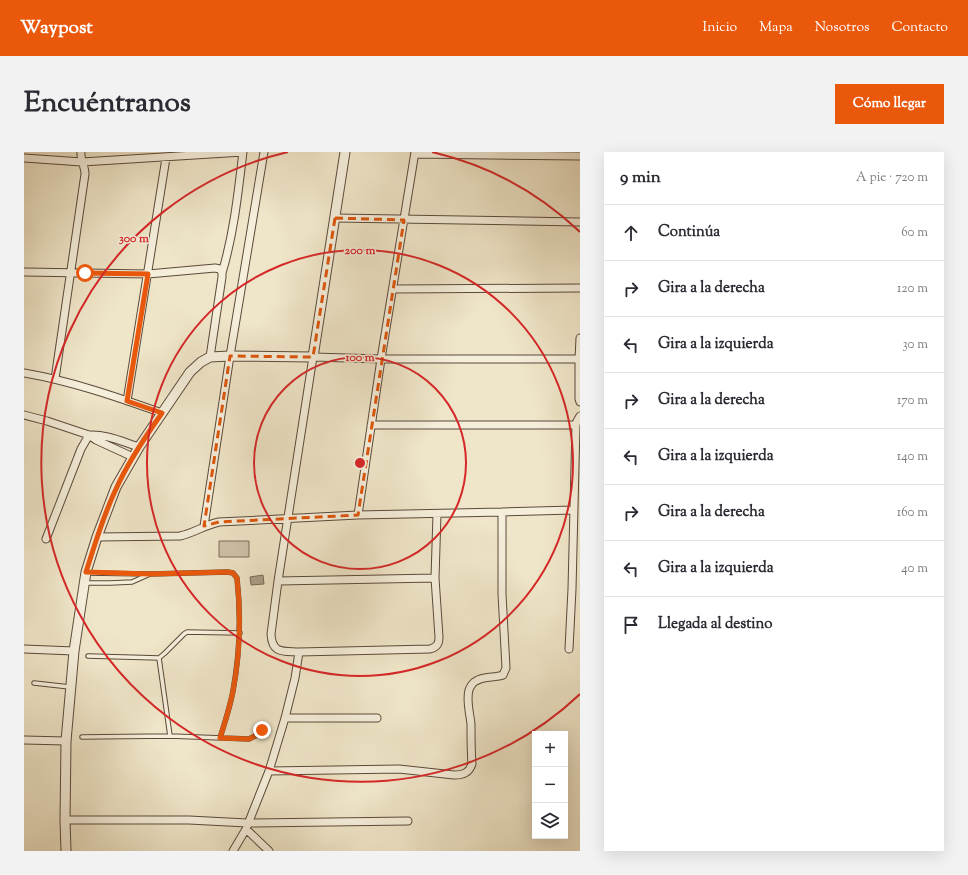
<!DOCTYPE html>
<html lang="es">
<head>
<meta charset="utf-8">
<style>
	body { margin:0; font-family:"Sorts Mill Goudy",serif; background:#f2f2f3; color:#2b2b33 }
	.controls { position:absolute; right:12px; bottom:12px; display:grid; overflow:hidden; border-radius:0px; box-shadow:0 4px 16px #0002 }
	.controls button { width:36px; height:36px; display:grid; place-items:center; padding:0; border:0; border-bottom:1px solid #e1e1e2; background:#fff; color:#2b2b33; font:20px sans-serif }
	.stop { position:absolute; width:12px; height:12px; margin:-9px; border:3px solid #ea580c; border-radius:50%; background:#fff }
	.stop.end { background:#ea580c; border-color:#fff; box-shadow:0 1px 4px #0008 }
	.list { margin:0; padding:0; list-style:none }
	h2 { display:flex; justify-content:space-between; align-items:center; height:52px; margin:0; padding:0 16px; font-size:17px }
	h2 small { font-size:13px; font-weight:400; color:#7c7c81 }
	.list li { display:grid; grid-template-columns:26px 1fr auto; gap:12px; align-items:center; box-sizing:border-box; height:56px; padding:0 16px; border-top:1px solid #e1e1e2 }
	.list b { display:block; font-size:15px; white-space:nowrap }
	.list em { font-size:13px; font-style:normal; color:#7c7c81 }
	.icon { flex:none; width:22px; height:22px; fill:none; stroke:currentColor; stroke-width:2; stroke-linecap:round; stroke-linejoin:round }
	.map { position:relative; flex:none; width:556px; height:699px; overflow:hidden; border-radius:0px }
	header { display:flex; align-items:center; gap:24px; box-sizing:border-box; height:56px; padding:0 20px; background:#ea580c; color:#fff }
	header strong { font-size:19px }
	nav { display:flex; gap:22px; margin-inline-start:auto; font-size:14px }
	.intro { display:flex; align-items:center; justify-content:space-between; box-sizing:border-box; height:96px; padding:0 24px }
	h1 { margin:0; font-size:28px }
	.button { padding:10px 18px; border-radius:0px; background:#ea580c; color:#fff; font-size:14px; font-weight:700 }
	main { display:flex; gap:24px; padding:0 24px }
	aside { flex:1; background:#fff; border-radius:0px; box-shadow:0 4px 16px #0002 }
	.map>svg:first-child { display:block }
</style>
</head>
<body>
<header>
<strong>Waypost</strong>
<nav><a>Inicio</a><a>Mapa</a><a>Nosotros</a><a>Contacto</a></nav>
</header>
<div class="intro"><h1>Encuéntranos</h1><a class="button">Cómo llegar</a></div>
<main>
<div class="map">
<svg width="556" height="699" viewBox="0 0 556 699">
	<rect width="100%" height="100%" fill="#efe5c8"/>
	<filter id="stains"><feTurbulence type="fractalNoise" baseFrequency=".005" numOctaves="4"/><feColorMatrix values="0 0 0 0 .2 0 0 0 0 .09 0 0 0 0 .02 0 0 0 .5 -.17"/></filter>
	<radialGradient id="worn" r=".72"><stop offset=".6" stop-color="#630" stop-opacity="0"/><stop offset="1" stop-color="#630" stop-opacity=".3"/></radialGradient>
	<!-- green -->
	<path fill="#cec2a8" stroke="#7c6c59" d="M195,389H225V405H195Z"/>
	<!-- water -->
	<path fill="#ac9f87" stroke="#786955" d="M239,423L240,432L227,433L226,425Z"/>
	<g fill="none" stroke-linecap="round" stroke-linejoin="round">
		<defs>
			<path id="service" d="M63,421L127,422L204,420L209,421L213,426C217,463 216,501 209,539C206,555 201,570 196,586
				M62,431H86L108,430L126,422
				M64,504L135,506L141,501L160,482L163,480L216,481
				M135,506L146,584
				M10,531L46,535
				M58,585L146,584L225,587L231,584L238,578"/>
			<path id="minor" d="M391,2L556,4
				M0,6L58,10L219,0C214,41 210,81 198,121
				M311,66L556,70
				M0,120L124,122L191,116L196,117L198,121V125L186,205
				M369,137L556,136
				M555,207V247L556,250
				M0,221C47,229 93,245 138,261
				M31,227L61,22C61,14 56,8 57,0
				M103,249L142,6
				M0,263L23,269L65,283L72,288L109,305
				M347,273H552
				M65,283C82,282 99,290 115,295
				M478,360L549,358
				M334,363L357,207L391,0
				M180,374L206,204L240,0
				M73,385L156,384C170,381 181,373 195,370L334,363L478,360V442L482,516L479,523C471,526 459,524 452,529C449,530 446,535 445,538C442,548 446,562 447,572C447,585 447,599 448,612C445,621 439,623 430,623L375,617L245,619
				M22,387L57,297L65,283
				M254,429L411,426
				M0,497L50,499
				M545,497L548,437L552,273L553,269L556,264
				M275,500L406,497C413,495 415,492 415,485L411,426L413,362
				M261,566H353
				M0,588L42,589
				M41,668H165L223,671L384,669
				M222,677L245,699
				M209,699L222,677L245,619L261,566L271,526L275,500C259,499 248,502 247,482L254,429L289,205L357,207H555L556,186"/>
			<path id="tertiary" d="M42,699L41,668L42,589L50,499L62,420L73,385L92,335L115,295L166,220L177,210L186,205L206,204L289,205L321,0"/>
		</defs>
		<!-- service casing -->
		<use href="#service" stroke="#5b4a3a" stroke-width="5.5"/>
		<!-- minor casing -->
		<use href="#minor" stroke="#5b4a3a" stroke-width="9"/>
		<!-- tertiary casing -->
		<use href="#tertiary" stroke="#5b4a3a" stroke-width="11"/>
		<!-- service -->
		<use href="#service" stroke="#f5eedb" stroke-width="3.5"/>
		<!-- minor -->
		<use href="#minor" stroke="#f5eedb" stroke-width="7"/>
		<!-- tertiary -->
		<use href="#tertiary" stroke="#f5eedb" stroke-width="9"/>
	</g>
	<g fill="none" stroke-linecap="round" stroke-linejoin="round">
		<!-- route -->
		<path stroke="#ea580c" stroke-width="5" d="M61,121L124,122L103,249L138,261C121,285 104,310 92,337C79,364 71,392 62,420L126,422L204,420L209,421L213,426C217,463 216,502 209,539C206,555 201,570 196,586L225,587L231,584L238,578"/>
	</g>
	<!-- marked area -->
	<path fill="none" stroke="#de560c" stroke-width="3" stroke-dasharray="8 5" stroke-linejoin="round" d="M311,66L380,68L334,363L195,370L180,374L206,204L289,205Z"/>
	<!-- distance rings -->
	<g fill="none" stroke="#d62828" stroke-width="2">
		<circle cx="336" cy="311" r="106"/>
		<circle cx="336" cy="311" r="213"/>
		<path d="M556 542A319 319 0 1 1 264 0M408 0A319 319 0 0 1 556 80"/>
	</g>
	<circle cx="336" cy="311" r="6" fill="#d62828" stroke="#f5eedb" stroke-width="2"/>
	<g font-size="12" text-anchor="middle" font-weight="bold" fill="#d62828" stroke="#f5eedb" stroke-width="3" stroke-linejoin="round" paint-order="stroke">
		<text x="110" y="90">300 m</text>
		<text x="336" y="102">200 m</text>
		<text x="336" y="209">100 m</text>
	</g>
	<rect width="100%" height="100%" filter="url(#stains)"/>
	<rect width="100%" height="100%" fill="url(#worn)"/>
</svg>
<div class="controls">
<button>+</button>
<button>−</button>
<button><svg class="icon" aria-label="layers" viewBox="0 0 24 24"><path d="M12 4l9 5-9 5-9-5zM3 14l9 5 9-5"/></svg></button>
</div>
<div class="stop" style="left:61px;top:121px"></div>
<div class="stop end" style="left:238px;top:578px"></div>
</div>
<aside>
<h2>9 min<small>A pie · 720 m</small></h2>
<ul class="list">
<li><svg class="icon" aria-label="ahead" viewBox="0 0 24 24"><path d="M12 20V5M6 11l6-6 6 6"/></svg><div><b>Continúa</b></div><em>60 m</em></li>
<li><svg class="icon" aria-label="right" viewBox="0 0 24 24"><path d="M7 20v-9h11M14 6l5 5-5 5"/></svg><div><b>Gira a la derecha</b></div><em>120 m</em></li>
<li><svg class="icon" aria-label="left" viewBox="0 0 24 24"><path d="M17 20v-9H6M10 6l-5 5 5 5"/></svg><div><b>Gira a la izquierda</b></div><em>30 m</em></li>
<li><svg class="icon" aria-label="right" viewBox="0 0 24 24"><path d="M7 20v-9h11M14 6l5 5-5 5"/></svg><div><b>Gira a la derecha</b></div><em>170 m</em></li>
<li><svg class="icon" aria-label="left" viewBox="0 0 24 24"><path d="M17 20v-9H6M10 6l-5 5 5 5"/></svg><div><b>Gira a la izquierda</b></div><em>140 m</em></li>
<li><svg class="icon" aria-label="right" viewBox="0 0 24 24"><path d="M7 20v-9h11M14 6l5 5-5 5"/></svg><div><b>Gira a la derecha</b></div><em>160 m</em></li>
<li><svg class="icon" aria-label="left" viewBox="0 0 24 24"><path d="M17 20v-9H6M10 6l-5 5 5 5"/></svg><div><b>Gira a la izquierda</b></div><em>40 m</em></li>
<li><svg class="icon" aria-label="arrive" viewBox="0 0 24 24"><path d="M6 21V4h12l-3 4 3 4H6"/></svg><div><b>Llegada al destino</b></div></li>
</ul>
</aside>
</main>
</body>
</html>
